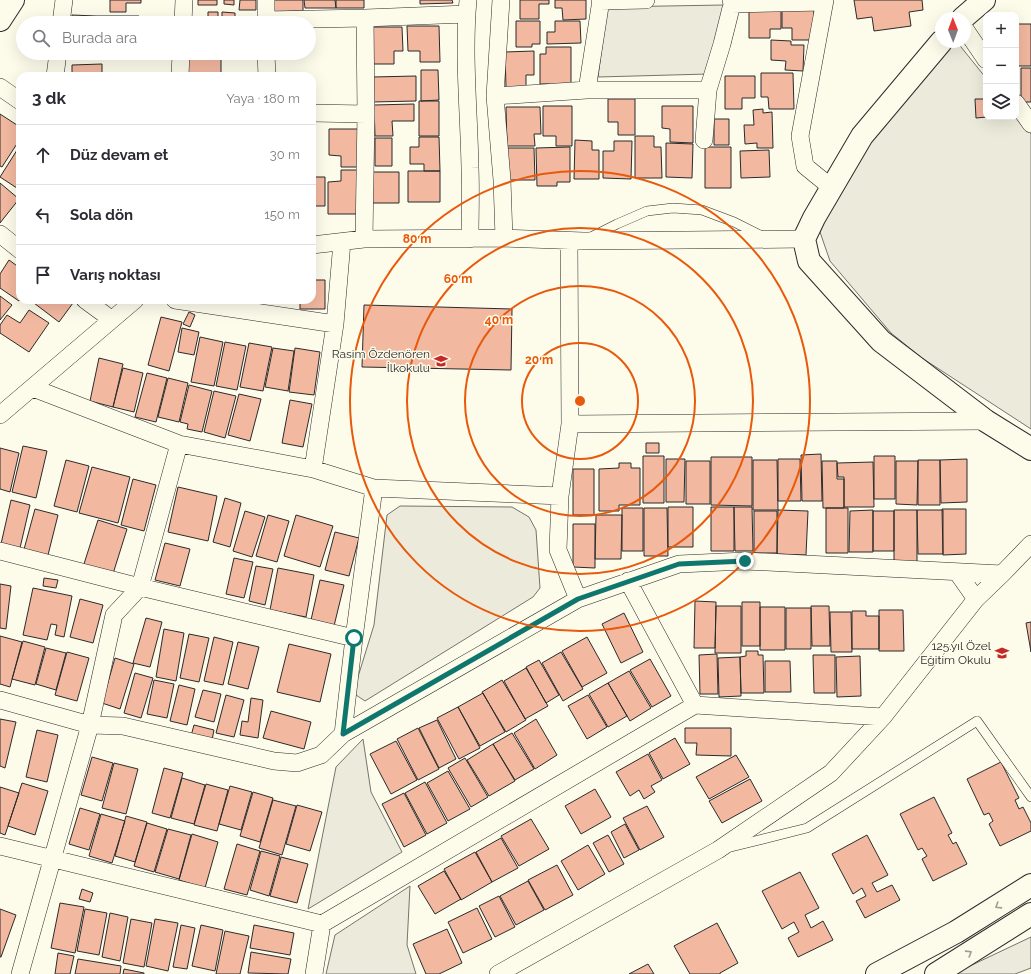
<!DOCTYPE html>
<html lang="tr">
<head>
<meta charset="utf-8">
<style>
	body { margin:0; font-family:Raleway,sans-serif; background:#f2f2f3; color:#2b2b33 }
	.controls { position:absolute; right:12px; top:12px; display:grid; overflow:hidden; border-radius:8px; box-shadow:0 4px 16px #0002 }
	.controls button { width:36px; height:36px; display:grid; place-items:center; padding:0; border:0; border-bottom:1px solid #e1e1e2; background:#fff; color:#2b2b33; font:20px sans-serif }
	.compass { position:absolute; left:935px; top:12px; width:36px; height:36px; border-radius:50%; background:#fff; box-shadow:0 4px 16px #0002; rotate:359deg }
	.stop { position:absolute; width:12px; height:12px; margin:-9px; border:3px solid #0f766e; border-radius:50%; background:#fff }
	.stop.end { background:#0f766e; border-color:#fff; box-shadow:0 1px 4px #0008 }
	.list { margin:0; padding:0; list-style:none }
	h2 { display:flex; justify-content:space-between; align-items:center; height:52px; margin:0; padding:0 16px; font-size:17px }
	h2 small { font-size:13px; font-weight:400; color:#7c7c81 }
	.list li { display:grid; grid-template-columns:26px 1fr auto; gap:12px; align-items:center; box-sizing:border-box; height:60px; padding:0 16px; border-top:1px solid #e1e1e2 }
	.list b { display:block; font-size:15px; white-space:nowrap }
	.list em { font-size:13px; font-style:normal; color:#7c7c81 }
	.icon { flex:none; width:22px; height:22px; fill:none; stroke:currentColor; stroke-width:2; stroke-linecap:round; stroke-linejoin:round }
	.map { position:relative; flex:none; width:1031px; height:974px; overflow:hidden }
	.search { position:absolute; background:#fff; box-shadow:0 4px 16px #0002; left:16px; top:16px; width:300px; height:44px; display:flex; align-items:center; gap:10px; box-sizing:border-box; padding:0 14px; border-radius:22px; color:#7c7c81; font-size:15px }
	.panel { position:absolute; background:#fff; box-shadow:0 4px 16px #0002; left:16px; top:72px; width:300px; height:232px; border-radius:12px }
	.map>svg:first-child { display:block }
</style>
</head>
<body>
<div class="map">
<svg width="1031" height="974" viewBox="0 0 1031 974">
	<rect width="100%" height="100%" fill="#fdfbea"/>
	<!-- green -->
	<path fill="#ecebdb" stroke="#74746e" d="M724,5L708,74L598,77L607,7Z
		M955,42H957L986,78V117H1016V115L1031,134V429L922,358L891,333L830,261L820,232L834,200L868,139Z
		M400,506L512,507L529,517L536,530L540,588L533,597L365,701L353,693L374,625L387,515Z
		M363,739L371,792L402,852L308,909L336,767Z
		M410,886L407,945L416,974H326L335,935Z
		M1031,937V968L1015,974H953Z"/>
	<!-- building -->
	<path fill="#f2b8a0" stroke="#2b2b2b" d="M110,0H141V3H126V12H110Z
		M198,0H217V5H198Z
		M224,0H234V5L224,4Z
		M240,0H256V10H239Z
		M270,0H303V11L270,12Z
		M304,0H335L336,8H305Z
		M336,0H364V8H336Z
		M420,0H452L453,3L420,4Z
		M520,0H549V4H539V19H520Z
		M555,0H586V19L563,20L562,8H555Z
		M854,0H922L923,10L909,12L911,26L874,31L872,17L857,19Z
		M749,6H781V29H770V38H749Z
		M782,6H814V40H792V28H782Z
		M208,12H218V23H193V18H208Z
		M222,12L235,13V23H222Z
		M72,15L96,16L95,23H72Z
		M96,16H139V23H96Z
		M516,21H540V44H532V47H516Z
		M555,21H580L581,43L547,44V32H555Z
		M1018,24H1031V66H1016V47H1018Z
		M407,26H439L440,62H420V51H408Z
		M372,27H402L403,51H394V64H372Z
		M771,40L791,41V45H804L803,71L785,70L786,61L771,60Z
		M546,47H571V89L548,84H540V54H546Z
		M534,51V75H526V88H506L505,52Z
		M213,53H221V76H188V54H213Z
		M102,64V76H72V65Z
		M1021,68H1031V102H1021Z
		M421,70H438L439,100L421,101Z
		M761,73H793L794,109H769L768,97H761Z
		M416,76V101L372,102V77Z
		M725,76H755V98H742V109H725Z
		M608,99H635V135H618V122H608Z
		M975,99H986V117H987L976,118Z
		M419,101H439V136H419Z
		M414,104V121H392L393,136H375L374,105Z
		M543,106H572V146H556V136H543Z
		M662,106H693V143L670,142V129L662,128Z
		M506,107H540L541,134H534L535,146H507Z
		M763,109V113L772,112L773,148H757V143L745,144L744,125H754L753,110Z
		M0,114L20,127V139L2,167L0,166Z
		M714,119H729V145H714Z
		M329,129H360V167H341V156L329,155Z
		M635,136H654V147H661L662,178H635Z
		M419,137H439L440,171H424V164H410V147H419Z
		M375,138H392V166H375Z
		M575,140L592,141V150H599V179H574Z
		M614,141H632L631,179L603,178V151H614Z
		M666,143L693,144L692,178L666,177Z
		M19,147L20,148V190L0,177Z
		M570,147V182H557V186H537L536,148Z
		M705,147H731V188H705Z
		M507,148H534L535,180H507Z
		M769,150L770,177L741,178L740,151Z
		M312,168H313V177H325V206H312Z
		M341,170H359V214H328V182L341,181Z
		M408,171H440V202H408Z
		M371,172H399V203H371Z
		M0,183L19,199L0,223Z
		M9,260L20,268V299L19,301L0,288V274Z
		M312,280H325V309H300V300H312Z
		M0,296L12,305L0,320Z
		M30,300H68L73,303L59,322Z
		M364,305L512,309L511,370L362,367Z
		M29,310L49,323L29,352L0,333V325L7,315L20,323Z
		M189,312L195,315L190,327L183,324Z
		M161,317L182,322L169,371L148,365Z
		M182,328L199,332L194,355L178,352Z
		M200,337L223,342L214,386L191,382Z
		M225,342L246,346L237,390L216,386Z
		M249,343L272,347L263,391L240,387Z
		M273,348L294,351L288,391L265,387Z
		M295,348L320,352L314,395L289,392Z
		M99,358L123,364L113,407L90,401Z
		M123,368L143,373L134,412L113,407Z
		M147,373L167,378L156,422L135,417Z
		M168,378L188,383L179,422L158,417Z
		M189,385L212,391L202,432L187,429L188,424L180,422Z
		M214,391L236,396L225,438L204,432Z
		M239,394L261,399L250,441L228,435Z
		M290,400L312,404L303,447L282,443Z
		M646,443H659V453H646Z
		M23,446L47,451L36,498L12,492Z
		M0,448L19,453L10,492L0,489Z
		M821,454L822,501H802L801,455Z
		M643,456H664V503H643Z
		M874,456H895V499H874Z
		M711,457H752V506L711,505Z
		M666,459H685L684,502H666Z
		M778,459H800L801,501H778Z
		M967,459V502L941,503L940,460Z
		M66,460L89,466L77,512L54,506Z
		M753,460H777L778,510H753Z
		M918,460H940V505H918Z
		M686,461H710V504H686Z
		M822,461H837V479H844V508H823Z
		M896,461H918L917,505L896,504Z
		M873,462L874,507H844V477H838L837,463Z
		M619,463H631V468H640V505H619V511H599V469L619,468Z
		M92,467L130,477L118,523L79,513Z
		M573,469H594V515H573Z
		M133,479L156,485L144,531L121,525Z
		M178,487L217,496L208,541L168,532Z
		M225,498L241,503L230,547L213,542Z
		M11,500L30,505L20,548L1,544Z
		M668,507H693V547H668Z
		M711,507H734V551H711Z
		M734,507H752L753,551H735Z
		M622,508H643V551H622Z
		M644,508H667L668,556H644Z
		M826,508H848V553H826Z
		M35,509L58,515L47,559L23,553Z
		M942,509H966V554L943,555Z
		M778,510L808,511L806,555L777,554Z
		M873,510V552H849L850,511Z
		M894,510H917V562H894Z
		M917,510H943V554H918Z
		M245,511L265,517L252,557L233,551Z
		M754,511H777V553H754Z
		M873,511H894V551H873Z
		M268,515L289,521L277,562L256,556Z
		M296,515L333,526L320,567L284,556Z
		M596,515H622L621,559H595Z
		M98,520L127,529L112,577L83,567Z
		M573,524H595V568L573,567Z
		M335,532L359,538L349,576L325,570Z
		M165,543L190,549L180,586L155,580Z
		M234,558L253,562L244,598L226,594Z
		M256,566L273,569L265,605L249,601Z
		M278,568L314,575L306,617L270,610Z
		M44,578L58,580L56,588L43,586Z
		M320,580L344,585L334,626L311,620Z
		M0,584L11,586L6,629L0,628Z
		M33,588L72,596L64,637L55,635L57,625L51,624L47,640L23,635Z
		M80,599L103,605L93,643L70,637Z
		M695,601L716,602L715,648H694Z
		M742,602H760V646H742Z
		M716,606H741V653H715Z
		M811,606H829L830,646H812Z
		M760,607H785V650H760Z
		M786,608H811V649H786Z
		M879,610H903L904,651H879Z
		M852,611H866V616H879V649H852Z
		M830,612H851L852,652H831Z
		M624,613L643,652L621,663L602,624Z
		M146,618L162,622L150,667L133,663Z
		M1031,622V652L1026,623Z
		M164,629L184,633L176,681L156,677Z
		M189,634L209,638L199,682L180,678Z
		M0,636L22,642L10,687L0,684Z
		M214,637L233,642L223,685L204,681Z
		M587,637L607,673L582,687L562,651Z
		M23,641L45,647L35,685L12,679Z
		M238,642L259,647L248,689L228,684Z
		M289,644L331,654L320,702L277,692Z
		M46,648L66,653L56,690L36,684Z
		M746,651H758V655H763L764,693H741L740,657L746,656Z
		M67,652L89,658L77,701L55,695Z
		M561,652L583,689L563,701L542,663Z
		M717,654L718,694H700L699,655Z
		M813,655H835V693H814Z
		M860,656L861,696L837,697L836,657Z
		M740,657L741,696L719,697L718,658Z
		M115,658L134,664L120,709L102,703Z
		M650,659L671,696L652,707L630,670Z
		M539,660L559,695L546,703L526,667Z
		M765,661H790L791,692H765Z
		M526,668L548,706L525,719L504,681Z
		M629,671L651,708L630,721L608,683Z
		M135,673L153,678L141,718L124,713Z
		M154,680L174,684L167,718L147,714Z
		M502,680L526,720L506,732L482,692Z
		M608,683L627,716L608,727L589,694Z
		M179,685L195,689L187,725L170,721Z
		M203,690L221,694L214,722L195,717Z
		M483,693L505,732L480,746L458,707Z
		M226,695L244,700L234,737L216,733Z
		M588,695L607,727L587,739L568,706Z
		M251,698L263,700L258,738L240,735L242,721L248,722Z
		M458,707L480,748L459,759L437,718Z
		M271,711L311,722L304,749L263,738Z
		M0,719L16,722L5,768L0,766Z
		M536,719L557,755L535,769L514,733Z
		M437,720L456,759L439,768L419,728Z
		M194,725L214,730L212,740L191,736Z
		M418,728L439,769L418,780L397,739Z
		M685,728H731V756L696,755L697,743H685Z
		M37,730L58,735L47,782L26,777Z
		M512,733L534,769L515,780L493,744Z
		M675,738L690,764L663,779L649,753Z
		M396,741L417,780L391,794L370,754Z
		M493,744L515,781L489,796L467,760Z
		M648,754L662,780L651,786L655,792L644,799L639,790L630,796L616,772Z
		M736,755L749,777L709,799L696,777Z
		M92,757L113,763L102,801L81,795Z
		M465,758L488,797L471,807L448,768Z
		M1001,762L1019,798L1015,800L1019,809L1023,807L1031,823V831L1000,846L989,824L993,821L989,813L984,815L967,779Z
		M114,763L138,769L126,814L102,808Z
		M164,768L183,773L170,818L152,813Z
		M448,771L470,809L448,821L427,783Z
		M182,778L205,785L194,824L171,818Z
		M750,779L762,801L722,823L709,801Z
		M425,782L447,823L427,834L405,793Z
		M22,783L48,791L35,835L8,826Z
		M206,784L228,790L217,831L194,825Z
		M230,786L252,792L241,830L219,824Z
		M0,787L19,793L5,835L0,833Z
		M595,789L611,817L581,834L565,806Z
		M253,792L273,798L260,842L240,836Z
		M404,793L426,835L404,847L382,804Z
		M934,797L952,833L948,835L953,844L956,842L967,864L933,881L922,859L927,856L922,848L918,850L900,814Z
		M273,800L296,806L282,855L259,848Z
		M297,805L322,812L310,851L286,844Z
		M647,806L664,837L640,850L623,818Z
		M80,808L100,814L89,850L69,844Z
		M101,814L125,821L112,863L89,856Z
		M126,816L147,822L135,862L115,856Z
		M531,819L549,849L519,866L501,836Z
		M147,823L167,829L154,872L134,866Z
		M625,824L639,850L624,858L611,832Z
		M168,829L191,835L179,879L155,872Z
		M192,834L218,842L205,888L179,880Z
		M608,835L624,864L609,872L593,843Z
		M867,835L888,875L872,883L877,892L892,885L900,900L865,918L856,901L866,896L862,888L853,894L832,854Z
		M501,838L518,868L492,882L476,852Z
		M237,844L260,851L247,895L224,889Z
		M588,845L605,874L578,890L561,861Z
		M261,851L280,856L269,896L250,890Z
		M475,852L492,882L461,900L444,869Z
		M281,857L308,864L297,903L270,896Z
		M557,865L573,895L545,910L528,880Z
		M444,871L461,899L435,914L418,886Z
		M800,872L819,908L805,915L811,928L823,921L833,940L798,957L788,938L799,932L794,922L782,929L762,891Z
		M528,881L544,910L516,925L500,896Z
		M82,889L93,893L90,902L79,899Z
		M499,896L515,927L495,937L479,906Z
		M60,903L84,907L75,953L51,948Z
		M477,908L492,939L463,953L448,922Z
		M0,909L16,915L1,957H0Z
		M85,909L107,913L99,955L77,951Z
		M110,913L128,917L120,961L102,957Z
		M131,919L152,923L144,967L123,963Z
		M155,919L178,923L168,971L146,966Z
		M717,923L738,963L720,973V974H690L674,946Z
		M181,925L195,928L187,969L173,967Z
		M201,925L223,930L215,971L192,966Z
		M254,925L294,933L290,955L250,948Z
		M447,929L462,963L439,974H426L413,944Z
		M225,931L249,936L240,974H216Z
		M251,952L291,959L288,974L248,973Z
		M58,953L74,956L70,974H55Z
		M78,959L121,966L120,974H75Z
		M648,964L654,974H629Z
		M124,969L144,973V974H123Z"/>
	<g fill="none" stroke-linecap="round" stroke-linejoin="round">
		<defs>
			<path id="lane" d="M591,237L617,224L647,211L673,208L702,210L734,222L762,236
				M731,847L807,828L977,721L1031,797"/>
			<path id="street" d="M468,0C463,56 469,112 470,168C471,192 470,215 470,239
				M501,0L495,96L502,180L504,238
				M731,0L732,4L824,2
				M825,0L800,136L805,166L832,188
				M600,1L646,0
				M266,20L365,18L467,14
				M61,23L64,0
				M183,23L184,0
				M266,23V0
				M965,29L986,60
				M266,53L267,76
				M55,76L58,53
				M180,76L181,53
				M0,87L20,101
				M587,90L601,0
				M495,96L587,90H708
				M1016,103L1031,124
				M312,113L366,114
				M704,140L708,90L722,44L732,4
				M0,234L20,250
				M364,239L366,114L365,18
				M569,241L570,424
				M312,245L364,239L504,238L584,241L804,239
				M85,300L111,319
				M175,300L335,324L342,242
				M33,388L179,444L313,469L374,488L560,496L570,424L986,421
				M0,415L135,300
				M313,469L335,324
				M560,496L558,550L578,599
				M0,551L140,587L354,638
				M957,572L976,599
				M628,581L695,705
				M0,700L90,725L123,726L274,761L297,763L321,755L343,734L578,599L679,564L745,561L1002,574
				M343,734L354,638L374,488
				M0,846L322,924L695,705L883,717
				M20,974L90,725L114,615L140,587L179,444
				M314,974L322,924
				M498,974L718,850L831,773L883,717L976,599L1002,574L1031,544"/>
			<path id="secondary" d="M963,18L984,0
				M941,42L862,136L814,218L804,239L809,261L881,341L986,421L1031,449
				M877,974L956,932L1031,885
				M936,974L1031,914"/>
			<path id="primary" d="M0,20L13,0"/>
		</defs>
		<!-- lane casing -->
		<use href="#lane" stroke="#2b2b2b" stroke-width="10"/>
		<!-- street casing -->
		<use href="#street" stroke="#2b2b2b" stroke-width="18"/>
		<!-- secondary casing -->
		<use href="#secondary" stroke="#2b2b2b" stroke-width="24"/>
		<!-- primary casing -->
		<use href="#primary" stroke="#2b2b2b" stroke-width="24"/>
		<!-- lane -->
		<use href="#lane" stroke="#fdfbea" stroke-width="9"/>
		<!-- street -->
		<use href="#street" stroke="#fdfbea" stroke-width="17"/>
		<!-- secondary -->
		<use href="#secondary" stroke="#fdfbea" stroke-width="22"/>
		<!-- primary -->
		<use href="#primary" stroke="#fdfbea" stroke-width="22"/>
	</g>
	<!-- one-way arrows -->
	<defs><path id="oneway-chevron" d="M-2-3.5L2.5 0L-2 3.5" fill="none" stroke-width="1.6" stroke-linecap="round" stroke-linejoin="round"/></defs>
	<g stroke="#9e9d94">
		<use href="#oneway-chevron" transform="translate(998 906) rotate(148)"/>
		<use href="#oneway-chevron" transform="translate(969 953) rotate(-32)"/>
	</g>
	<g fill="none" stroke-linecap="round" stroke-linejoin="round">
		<!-- route -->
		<path stroke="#0f766e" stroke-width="5" d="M354,638L343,734L578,599L679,564L745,561"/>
	</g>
	<!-- distance rings -->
	<g fill="none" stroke="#e8590c" stroke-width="2">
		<circle cx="580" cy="401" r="58"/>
		<circle cx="580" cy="401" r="115"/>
		<circle cx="580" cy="401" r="173"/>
		<circle cx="580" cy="401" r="230"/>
	</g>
	<!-- icons -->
	<defs>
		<symbol id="school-bare" viewBox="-9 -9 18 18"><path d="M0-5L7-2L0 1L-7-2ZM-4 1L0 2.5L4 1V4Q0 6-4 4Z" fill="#c62828" stroke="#fdfbea" stroke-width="2.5" paint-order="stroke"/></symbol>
	</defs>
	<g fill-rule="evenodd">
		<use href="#school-bare" x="431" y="351" width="20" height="20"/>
		<use href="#school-bare" x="992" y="643" width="20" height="20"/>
	</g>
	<g text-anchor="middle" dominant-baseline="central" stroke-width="3" stroke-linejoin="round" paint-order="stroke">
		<!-- poi labels -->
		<g font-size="12" fill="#2b2b2b" stroke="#fdfbea" text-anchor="end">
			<text x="430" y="354">Rasim Özdenören<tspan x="430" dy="14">İlkokulu</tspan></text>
			<text x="991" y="646">125.yıl Özel<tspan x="991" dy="14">Eğitim Okulu</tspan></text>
		</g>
	</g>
	<circle cx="580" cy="401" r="6" fill="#e8590c" stroke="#fdfbea" stroke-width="2"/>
	<g font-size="12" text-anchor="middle" font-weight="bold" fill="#e8590c" stroke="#fdfbea" stroke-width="3" stroke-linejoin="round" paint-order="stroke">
		<text x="417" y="243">80 m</text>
		<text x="458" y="283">60 m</text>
		<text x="499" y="324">40 m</text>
		<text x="539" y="364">20 m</text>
	</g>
</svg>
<div class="controls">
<button>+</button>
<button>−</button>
<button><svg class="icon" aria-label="layers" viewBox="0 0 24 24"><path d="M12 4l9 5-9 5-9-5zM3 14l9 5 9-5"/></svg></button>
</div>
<svg class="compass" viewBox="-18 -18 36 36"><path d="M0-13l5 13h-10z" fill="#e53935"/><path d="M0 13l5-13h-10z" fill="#7c7c81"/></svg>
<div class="stop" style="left:354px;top:638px"></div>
<div class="stop end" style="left:745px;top:561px"></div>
<div class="search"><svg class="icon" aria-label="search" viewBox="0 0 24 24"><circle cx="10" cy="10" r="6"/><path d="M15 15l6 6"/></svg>Burada ara</div>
<section class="panel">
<h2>3 dk<small>Yaya · 180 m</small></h2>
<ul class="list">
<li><svg class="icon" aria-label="ahead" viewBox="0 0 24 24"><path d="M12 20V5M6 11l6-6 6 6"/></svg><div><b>Düz devam et</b></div><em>30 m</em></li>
<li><svg class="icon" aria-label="left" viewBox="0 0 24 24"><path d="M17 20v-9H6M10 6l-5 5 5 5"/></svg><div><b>Sola dön</b></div><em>150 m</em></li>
<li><svg class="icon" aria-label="arrive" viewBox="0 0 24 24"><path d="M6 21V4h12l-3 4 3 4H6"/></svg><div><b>Varış noktası</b></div></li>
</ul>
</section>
</div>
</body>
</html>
